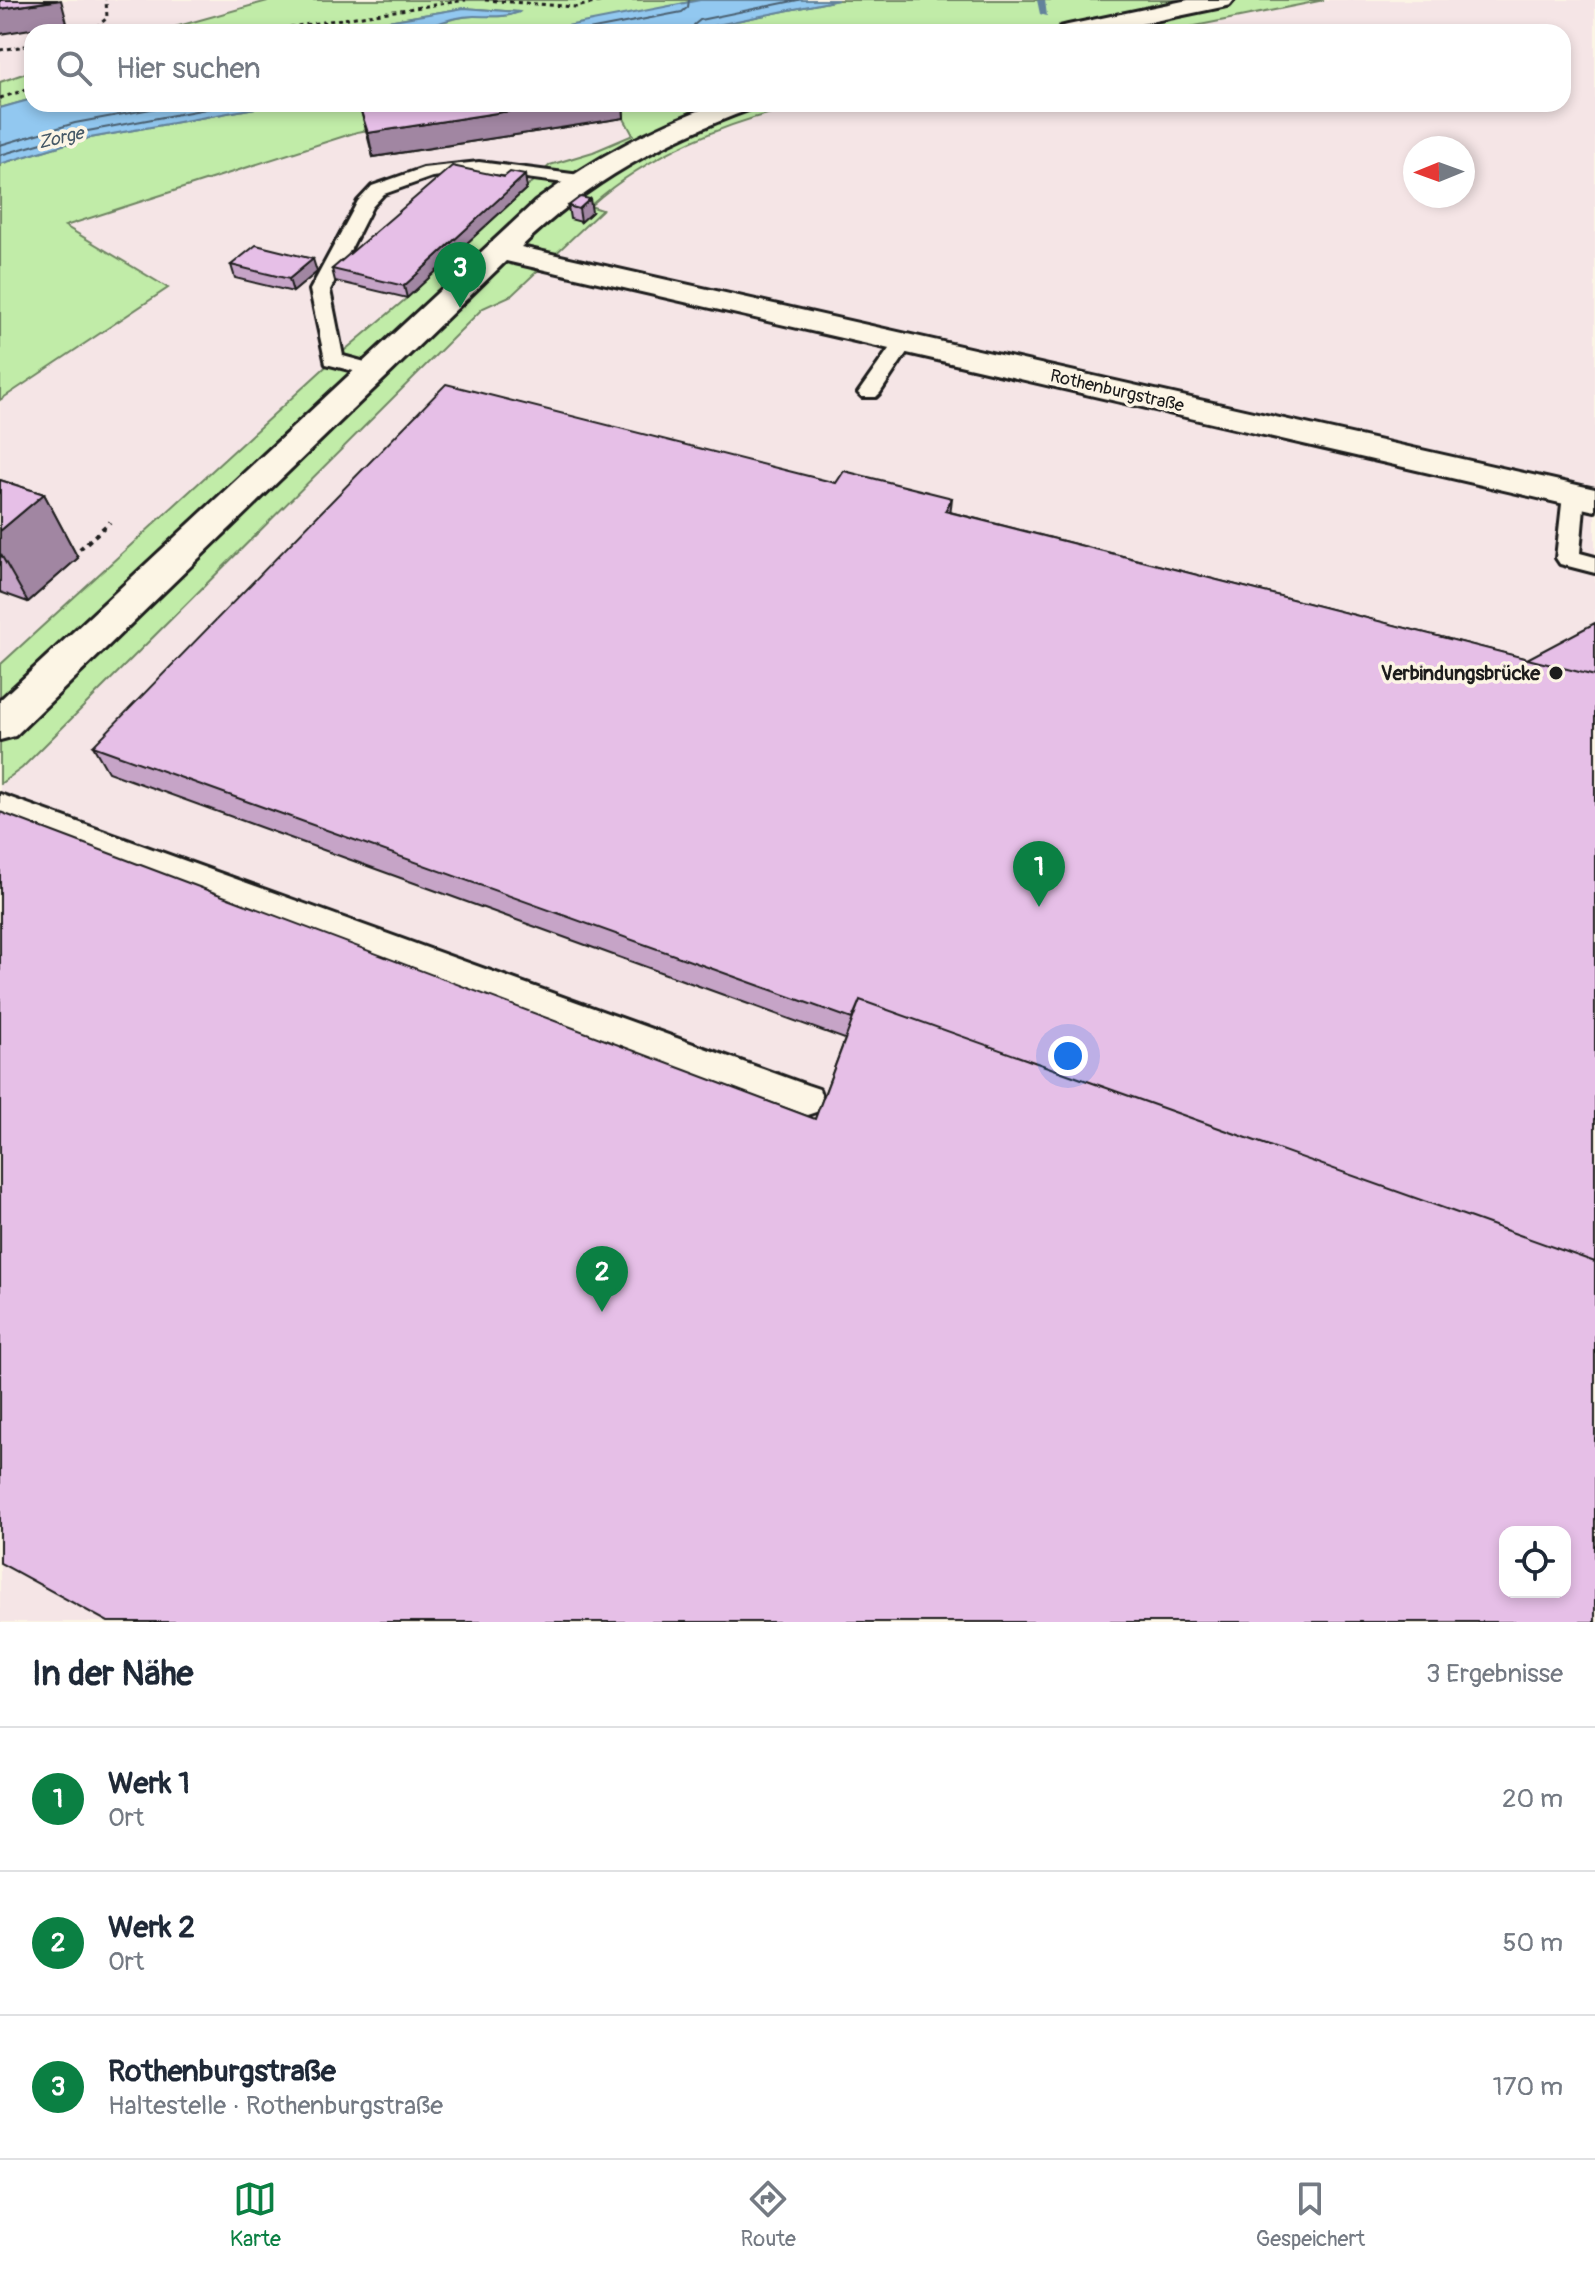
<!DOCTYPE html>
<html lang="de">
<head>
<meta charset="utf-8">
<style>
	body { margin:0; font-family:Pangolin,sans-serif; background:#f6f6f7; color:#1f2937 }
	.controls { position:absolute; right:24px; bottom:24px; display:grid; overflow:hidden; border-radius:16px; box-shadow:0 4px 12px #0003 }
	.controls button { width:72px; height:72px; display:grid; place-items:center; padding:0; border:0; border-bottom:2px solid #e0e1e3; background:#fff; color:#1f2937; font:40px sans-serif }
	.compass { position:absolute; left:1403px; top:136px; width:72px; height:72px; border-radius:50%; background:#fff; box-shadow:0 4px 12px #0003; rotate:269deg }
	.you { position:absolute; left:1068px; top:1056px; width:28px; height:28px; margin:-20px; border:6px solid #fff; border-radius:50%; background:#1a73e8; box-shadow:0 0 0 12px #1a73e833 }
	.badge { display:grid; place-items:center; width:52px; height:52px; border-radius:50%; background:#0b8043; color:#fff; font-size:26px; font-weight:700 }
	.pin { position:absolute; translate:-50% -66px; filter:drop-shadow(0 2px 4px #0008) }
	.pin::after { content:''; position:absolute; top:42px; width:28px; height:24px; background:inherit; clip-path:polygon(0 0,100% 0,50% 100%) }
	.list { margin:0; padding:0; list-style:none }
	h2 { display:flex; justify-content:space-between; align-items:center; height:104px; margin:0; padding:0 32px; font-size:34px }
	h2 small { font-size:26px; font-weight:400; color:#747a83 }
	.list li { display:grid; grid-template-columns:52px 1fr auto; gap:24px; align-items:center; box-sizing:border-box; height:144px; padding:0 32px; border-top:2px solid #e0e1e3 }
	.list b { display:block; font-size:30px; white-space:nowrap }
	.list p { margin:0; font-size:26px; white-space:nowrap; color:#747a83 }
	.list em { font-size:26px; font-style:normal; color:#747a83 }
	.icon { flex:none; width:44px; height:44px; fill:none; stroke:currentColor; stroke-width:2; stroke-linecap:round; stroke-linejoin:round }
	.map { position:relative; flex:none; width:1595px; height:1622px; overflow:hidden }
	.search { position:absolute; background:#fff; box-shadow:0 4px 12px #0003; left:24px; right:24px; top:24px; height:88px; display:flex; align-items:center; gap:20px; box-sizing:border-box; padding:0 28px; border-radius:24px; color:#747a83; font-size:30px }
	.sheet { height:536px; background:#fff }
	nav { display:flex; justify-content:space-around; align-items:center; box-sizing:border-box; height:112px; border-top:2px solid #e0e1e3; background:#fff; font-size:22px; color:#747a83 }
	nav a { display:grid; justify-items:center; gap:4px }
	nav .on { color:#0b8043 }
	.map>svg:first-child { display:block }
</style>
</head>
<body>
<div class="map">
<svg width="1595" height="1622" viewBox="0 0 1595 1622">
	<rect width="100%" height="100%" fill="#fcf5e5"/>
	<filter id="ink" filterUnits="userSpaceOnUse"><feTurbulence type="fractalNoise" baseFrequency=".0125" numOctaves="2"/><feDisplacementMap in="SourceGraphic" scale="16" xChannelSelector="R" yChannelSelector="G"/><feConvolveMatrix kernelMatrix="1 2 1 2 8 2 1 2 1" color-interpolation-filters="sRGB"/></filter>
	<g filter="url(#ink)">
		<!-- built -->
		<path fill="#f5e5e6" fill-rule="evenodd" d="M0,0H271L157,32H32V71L0,82Z
			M1324,0H1595V1622H0V784L22,768L483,308L512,295L601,209L590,207L617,182L696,139L777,110L808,104H1563V32H1165ZM1415,148H1463V196H1415ZM1505,1532H1565V1592H1505Z
			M520,104L624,118L633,135L593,152L527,188L407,298L333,360L0,665V400L167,289L64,226L357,132Z"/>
		<!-- green -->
		<path fill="#c1eca8" stroke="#6e8462" stroke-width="2" d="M271,0H700C648,10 588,27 536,32C500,35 466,26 431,30L428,26C443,22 458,16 473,16C488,15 503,19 518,12L464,8L323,32H157Z
			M838,0H1324L1165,32H683Z
			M32,71V99L0,108V82Z
			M277,104H520L357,132L65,226L168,288L0,400V164L79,140Z
			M616,104H808C730,120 649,153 590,206L602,210L512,295L483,308L22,768L0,784V665L333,360L407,298L550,165L593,152L633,135Z"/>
		<!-- water -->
		<path fill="#92c8f0" stroke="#63839b" stroke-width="2" d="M700,0H838L683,32H536Z
			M464,8L520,12C504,18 490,16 474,16C459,16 443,21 429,27L431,30L471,29L481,32H323Z
			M32,99V104H277L79,140L0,164V108Z"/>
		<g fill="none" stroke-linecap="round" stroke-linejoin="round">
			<!-- shore -->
			<path stroke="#4b6171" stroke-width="2" d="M578,32L682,12L688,7L689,0
				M693,32L694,25L700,20L798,0
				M0,145L75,123L178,104
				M0,155L77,133L233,104"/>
			<!-- stream -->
			<path fill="#63839b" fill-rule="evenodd" d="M1037,0H1045L1047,16L1040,14Z"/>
			<defs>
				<path id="service" d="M479,162L580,175L589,180L580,185L479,172L432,177L384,194L372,207L330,290L343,356L380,366L383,370L373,376L326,364L310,290L358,201L372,186L423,168Z
					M903,337L913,343L880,393L876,397H862L858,393L896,339Z
					M1574,488L1582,490L1585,495L1580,553L1595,557V573L1560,564L1556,558L1563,495L1566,490Z
					M0,794L807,1085L819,1089L823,1100L819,1111L807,1115L0,816Z"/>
				<path id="minor" d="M1188,0H1234L1230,5L1222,7L1102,32H1056L1060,27L1068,25Z
					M717,104H755L751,109C663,141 588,182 521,247L1595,489V511L506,261L15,736L0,740V700L535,202C591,160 651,127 717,104Z"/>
			</defs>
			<!-- service casing -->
			<use href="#service" stroke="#1c1c1c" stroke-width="6"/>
			<!-- minor casing -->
			<use href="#minor" stroke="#1c1c1c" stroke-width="6"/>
			<!-- path-far1 -->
			<path stroke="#1c1c1c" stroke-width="3" stroke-dasharray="4 4" stroke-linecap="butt" d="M485,0L576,7L608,0
				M90,32L107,18L106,0
				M258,32L466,0
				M0,50L32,45
				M0,98L32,88"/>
			<!-- path -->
			<path stroke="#1c1c1c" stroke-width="4" stroke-dasharray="5 5" stroke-linecap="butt" d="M72,556L110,522"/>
			<!-- service -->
			<use href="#service" fill="#fcf5e5" fill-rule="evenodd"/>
			<!-- minor -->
			<use href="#minor" fill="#fcf5e5" fill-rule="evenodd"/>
		</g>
		<!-- wall -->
		<path fill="#c6a4c7" stroke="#1c1c1c" stroke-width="2" d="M405,104H623L624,118L373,157L361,111Z
			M527,188L407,298L335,281L332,269Z
			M568,206L592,212L581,222L570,219Z
			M231,265L317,272L293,292L235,278Z
			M0,480L44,494L78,558L28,602L0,592Z
			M950,512L1527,659L815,1119L845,1039L108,772L93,746Z"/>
		<!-- shaded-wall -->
		<path fill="#a186a2" stroke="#1c1c1c" stroke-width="2" d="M61,0L67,23L0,34V9Z
			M555,104H623L624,118L373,157L368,133Z
			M525,175L527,188L407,298L404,286Z
			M590,199L592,212L581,222L579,209Z
			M313,259L317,272L293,292L289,279Z
			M44,494L78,558L28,602L0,553V531Z
			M952,498L949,525L945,511Z"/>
		<!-- building -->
		<path fill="#e6bfe7" stroke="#1c1c1c" stroke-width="2" fill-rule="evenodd" d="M0,0H58L0,9Z
			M405,104H555L368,133L361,111Z
			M452,166L504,177L510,172L525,175L404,286L332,269Z
			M580,197L590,199L579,209L568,206Z
			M256,245L313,259L289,279L231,265Z
			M446,384L836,483L844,471L952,498L945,511L1595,676V1262L860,1000L852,1019L93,746Z
			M0,480L44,494L0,531Z
			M1595,623V676L1527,659Z
			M0,812L815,1119L860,1000L1595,1262V1622H108L0,1563ZM1505,1532H1565V1592H1505Z"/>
	</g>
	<!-- markers -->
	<circle fill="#1c1c1c" stroke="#fcf5e5" stroke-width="3" cx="1556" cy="673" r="8"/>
	<g text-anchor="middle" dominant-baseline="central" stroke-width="7" stroke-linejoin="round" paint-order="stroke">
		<!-- far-water labels -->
		<g font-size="18" font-style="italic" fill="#455866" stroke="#fcf5e5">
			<text transform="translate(61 138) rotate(-13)">Zorge</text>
		</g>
		<!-- far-street labels -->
		<g font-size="18" fill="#1c1c1c" stroke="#fcf5e5">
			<text transform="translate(1117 391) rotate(13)">Rothenburgstraße</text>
		</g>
		<!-- poi labels -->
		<g font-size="20" font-weight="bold" fill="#1c1c1c" stroke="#fcf5e5" text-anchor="end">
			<text x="1540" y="673">Verbindungsbrücke</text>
		</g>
	</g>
</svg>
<div class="controls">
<button><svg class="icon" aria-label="locate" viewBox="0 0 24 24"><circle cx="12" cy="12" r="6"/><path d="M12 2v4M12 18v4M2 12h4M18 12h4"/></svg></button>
</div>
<svg class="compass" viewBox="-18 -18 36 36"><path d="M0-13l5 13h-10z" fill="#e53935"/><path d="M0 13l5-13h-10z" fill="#747a83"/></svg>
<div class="you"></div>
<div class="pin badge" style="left:1039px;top:907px">1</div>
<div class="pin badge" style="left:602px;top:1312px">2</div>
<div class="pin badge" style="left:460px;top:308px">3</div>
<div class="search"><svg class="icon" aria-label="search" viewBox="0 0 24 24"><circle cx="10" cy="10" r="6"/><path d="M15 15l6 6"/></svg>Hier suchen</div>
</div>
<section class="sheet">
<h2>In der Nähe<small>3 Ergebnisse</small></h2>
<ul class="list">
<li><span class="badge">1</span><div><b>Werk 1</b><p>Ort</p></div><em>20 m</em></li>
<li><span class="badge">2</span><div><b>Werk 2</b><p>Ort</p></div><em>50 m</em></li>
<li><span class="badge">3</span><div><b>Rothenburgstraße</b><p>Haltestelle · Rothenburgstraße</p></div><em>170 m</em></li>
</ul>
</section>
<nav>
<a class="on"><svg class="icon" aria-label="map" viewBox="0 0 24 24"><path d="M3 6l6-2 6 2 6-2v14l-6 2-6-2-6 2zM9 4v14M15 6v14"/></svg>Karte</a>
<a><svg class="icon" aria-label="directions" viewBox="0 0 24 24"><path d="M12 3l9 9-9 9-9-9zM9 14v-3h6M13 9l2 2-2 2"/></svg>Route</a>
<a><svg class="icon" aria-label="saved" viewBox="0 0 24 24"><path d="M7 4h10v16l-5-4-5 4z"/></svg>Gespeichert</a>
</nav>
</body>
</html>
